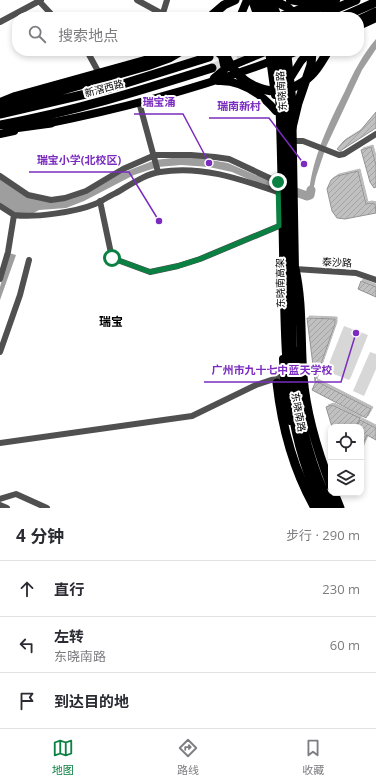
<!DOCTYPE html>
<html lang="zh">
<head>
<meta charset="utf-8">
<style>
	body { margin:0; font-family:"Open Sans","Noto Sans SC",sans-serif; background:#f7f7f7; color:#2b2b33 }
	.controls { position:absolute; right:12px; bottom:12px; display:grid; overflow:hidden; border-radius:8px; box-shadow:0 2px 6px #0003 }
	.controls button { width:36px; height:36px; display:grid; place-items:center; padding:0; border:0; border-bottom:1px solid #e1e1e2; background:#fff; color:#2b2b33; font:20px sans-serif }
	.stop { position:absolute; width:12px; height:12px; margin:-9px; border:3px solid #0b8043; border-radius:50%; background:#fff }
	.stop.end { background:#0b8043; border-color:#fff; box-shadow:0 1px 4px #0008 }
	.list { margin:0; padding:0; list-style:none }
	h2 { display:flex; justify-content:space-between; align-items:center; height:52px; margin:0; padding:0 16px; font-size:17px }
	h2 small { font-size:13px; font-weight:400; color:#7c7c81 }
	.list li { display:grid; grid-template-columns:26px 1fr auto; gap:12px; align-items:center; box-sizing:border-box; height:56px; padding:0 16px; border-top:1px solid #e1e1e2 }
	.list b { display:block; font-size:15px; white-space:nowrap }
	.list p { margin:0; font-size:13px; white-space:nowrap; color:#7c7c81 }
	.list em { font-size:13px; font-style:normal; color:#7c7c81 }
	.icon { flex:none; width:22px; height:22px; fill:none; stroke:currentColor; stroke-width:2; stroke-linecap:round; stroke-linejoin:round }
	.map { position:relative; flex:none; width:376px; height:508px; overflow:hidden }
	.search { position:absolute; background:#fff; box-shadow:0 2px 6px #0003; left:12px; right:12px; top:12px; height:44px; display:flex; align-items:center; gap:10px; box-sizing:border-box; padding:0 14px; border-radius:16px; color:#7c7c81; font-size:15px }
	.sheet { height:220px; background:#fff }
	nav { display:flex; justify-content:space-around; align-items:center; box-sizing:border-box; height:56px; border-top:1px solid #e1e1e2; background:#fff; font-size:11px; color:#7c7c81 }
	nav a { display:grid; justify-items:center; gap:2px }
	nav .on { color:#0b8043 }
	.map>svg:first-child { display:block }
</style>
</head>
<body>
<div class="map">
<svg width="376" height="508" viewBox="0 0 376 508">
	<defs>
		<pattern id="building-hatch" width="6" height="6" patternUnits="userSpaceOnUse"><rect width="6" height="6" fill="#c0c0c0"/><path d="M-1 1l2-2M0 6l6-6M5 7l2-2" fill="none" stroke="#a3a3a3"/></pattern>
		<filter id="shadow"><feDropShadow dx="2" dy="-2" stdDeviation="0" flood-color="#0004"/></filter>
	</defs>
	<rect width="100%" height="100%" fill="#fff"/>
	<!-- pitch -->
	<path fill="#d7d7d7" d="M344,326L368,335L351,377L349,380L326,371Z
		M370,352L376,354V369L364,396L353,391Z"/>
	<!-- water -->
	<path fill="#9e9e9e" d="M376,39V49L362,70L326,147L316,177L312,196L309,200H304V192H309C313,156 329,123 345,91C353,73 363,54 376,39Z
		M180,157L199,158L228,163L269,181V188L232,172L209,167L181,165L158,167L134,175L84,201L66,208L39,210L32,214H16L0,204V179L27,197L44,201L87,193L122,173L155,160Z
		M9,253L16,255L0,300V287Z"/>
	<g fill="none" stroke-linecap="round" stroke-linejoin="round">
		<!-- river -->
		<path stroke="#9e9e9e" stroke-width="9" d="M259,179L307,196L310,195L311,190"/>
	</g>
	<!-- building -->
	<path fill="url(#building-hatch)" stroke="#949494" filter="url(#shadow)" d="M376,112V128L340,151L337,149L344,141L360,131Z
		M371,147L376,165V187L374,188L370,182L361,150Z
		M358,171L366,204L370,203L375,204L376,213L345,219L337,218L332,211L327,189L331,180L337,176Z
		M361,281L376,287V297L358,289Z
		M307,318L335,319V324L315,381Z
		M316,381L371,409L366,418L312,390Z
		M332,405L360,418L356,427H332L326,407Z
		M360,420L376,428V440L367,435L361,449V427H357Z"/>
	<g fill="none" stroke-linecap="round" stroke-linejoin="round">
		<!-- highway-tunnel -->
		<path stroke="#d9d9d9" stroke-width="9" stroke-dasharray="9 4.5" stroke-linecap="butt" d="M316,17L325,13
			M212,68L256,51"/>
		<!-- minor -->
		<path stroke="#505050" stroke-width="6" d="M137,0L168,17
			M39,1L54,17
			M163,13L167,0
			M0,22L41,0
			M87,51L99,73
			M139,102L158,172
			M293,141H303L339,155L344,154L376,134
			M0,176L28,195L51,200L65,198L86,191L123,169L155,155H191L215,157L229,159L278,182
			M100,201L112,258L150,272L178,266L200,259L279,226
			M0,206L14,215
			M295,269L356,273L376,280
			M0,279L8,252L14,215C34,218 76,212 95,204C102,201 109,196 116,193C130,185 145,174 160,172C201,165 240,179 278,192
			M0,352L20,295L29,260
			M0,443L192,416L256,385L283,376
			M0,499L16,494L47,508
			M0,505L7,508"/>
		<!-- major -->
		<path stroke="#000" stroke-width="8" d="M252,0L258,17
			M271,0L278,17L325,0
			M290,0L312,4
			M240,17L247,0
			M301,17L336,0
			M359,26L376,18
			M216,51L222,56L224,65
			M269,51L275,95
			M287,51L292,97L295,270
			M291,77L301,61L310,51
			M214,78L226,68L267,51
			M218,81C241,80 261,94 276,111
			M0,102L15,96L177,51
			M45,124C131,107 217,83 298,51
			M0,134L14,131
			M297,351L299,386
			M283,359L284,380L290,421"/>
		<!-- highway -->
		<path stroke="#000" stroke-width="9" d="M258,0L265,17
			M266,0L272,17
			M272,0L287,7L298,17
			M325,13L356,0
			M210,17L224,5L235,0
			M342,17L376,2
			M359,20L376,12
			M224,51C235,84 272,103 303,82C315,74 321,63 328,51
			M274,51L279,83L280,107C282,163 283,220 284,277C286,356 285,437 324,508
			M281,51L286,85L287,108L293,373C299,421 310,465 331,508
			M0,108L147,66L169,58L181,51
			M0,114L107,89L209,57
			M0,125C72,112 142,90 212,68
			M7,129L51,123
			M291,132L298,103L311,65L312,51
			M295,269C303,304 300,340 303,376C306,414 317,450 331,486
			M277,383C282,428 293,469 315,508
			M334,493L340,508"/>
	</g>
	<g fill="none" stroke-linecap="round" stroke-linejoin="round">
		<!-- route -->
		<path stroke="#0b8043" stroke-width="5" d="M112,258L150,272L178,266L200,259L279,226L278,182"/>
	</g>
	<g text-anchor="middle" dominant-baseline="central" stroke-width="4" stroke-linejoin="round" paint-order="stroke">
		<!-- street labels -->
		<g font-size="10" fill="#000" stroke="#fff">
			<text transform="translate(104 88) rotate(-15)">新滘西路</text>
			<text transform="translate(281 91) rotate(-94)">东晓南路</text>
			<text transform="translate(337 262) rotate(3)">泰沙路</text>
			<text transform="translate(280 283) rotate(-91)">东晓南高架</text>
			<text transform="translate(299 412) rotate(80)">东晓南路</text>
		</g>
		<!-- quarter labels -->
		<g font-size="12" font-weight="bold" fill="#000" stroke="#fff">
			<text x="111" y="321">瑞宝</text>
		</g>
	</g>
	<!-- callouts -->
	<path fill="none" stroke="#7b2cbf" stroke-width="1.5" d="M209 163L183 114H134M304 164L269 118H209M159 221L129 172H29M356 333L341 382H204"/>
	<g fill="#7b2cbf" stroke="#fff" stroke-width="1.5">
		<circle cx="209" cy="163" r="4"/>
		<circle cx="304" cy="164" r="4"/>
		<circle cx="159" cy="221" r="4"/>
		<circle cx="356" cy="333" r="4"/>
	</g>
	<g font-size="11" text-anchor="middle" font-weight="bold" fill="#7b2cbf" stroke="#fff" stroke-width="4" stroke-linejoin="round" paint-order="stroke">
		<text x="159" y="106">瑞宝涌</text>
		<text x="239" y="110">瑞南新村</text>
		<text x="79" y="164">瑞宝小学(北校区)</text>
		<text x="272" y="374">广州市九十七中蓝天学校</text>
	</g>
</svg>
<div class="controls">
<button><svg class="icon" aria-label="locate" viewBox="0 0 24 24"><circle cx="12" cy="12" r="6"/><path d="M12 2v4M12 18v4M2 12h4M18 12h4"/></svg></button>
<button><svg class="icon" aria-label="layers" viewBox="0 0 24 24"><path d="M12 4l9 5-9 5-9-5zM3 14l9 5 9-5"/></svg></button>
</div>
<div class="stop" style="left:112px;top:258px"></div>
<div class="stop end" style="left:278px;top:182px"></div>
<div class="search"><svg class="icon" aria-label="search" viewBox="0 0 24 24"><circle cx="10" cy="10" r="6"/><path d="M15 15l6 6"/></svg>搜索地点</div>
</div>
<section class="sheet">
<h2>4 分钟<small>步行 · 290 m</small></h2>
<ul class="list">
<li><svg class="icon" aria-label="ahead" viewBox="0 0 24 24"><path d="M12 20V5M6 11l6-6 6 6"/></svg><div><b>直行</b></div><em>230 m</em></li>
<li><svg class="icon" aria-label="left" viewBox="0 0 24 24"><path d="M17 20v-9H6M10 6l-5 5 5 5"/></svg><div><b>左转</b><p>东晓南路</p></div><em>60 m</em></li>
<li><svg class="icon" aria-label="arrive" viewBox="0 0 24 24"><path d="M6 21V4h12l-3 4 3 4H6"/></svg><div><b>到达目的地</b></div></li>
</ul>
</section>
<nav>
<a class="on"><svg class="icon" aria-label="map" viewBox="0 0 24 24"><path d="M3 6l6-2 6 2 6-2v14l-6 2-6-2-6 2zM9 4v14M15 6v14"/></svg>地图</a>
<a><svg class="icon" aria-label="directions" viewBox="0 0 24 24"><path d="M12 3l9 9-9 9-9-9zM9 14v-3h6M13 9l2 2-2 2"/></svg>路线</a>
<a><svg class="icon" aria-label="saved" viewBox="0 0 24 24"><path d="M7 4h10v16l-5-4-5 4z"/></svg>收藏</a>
</nav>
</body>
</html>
